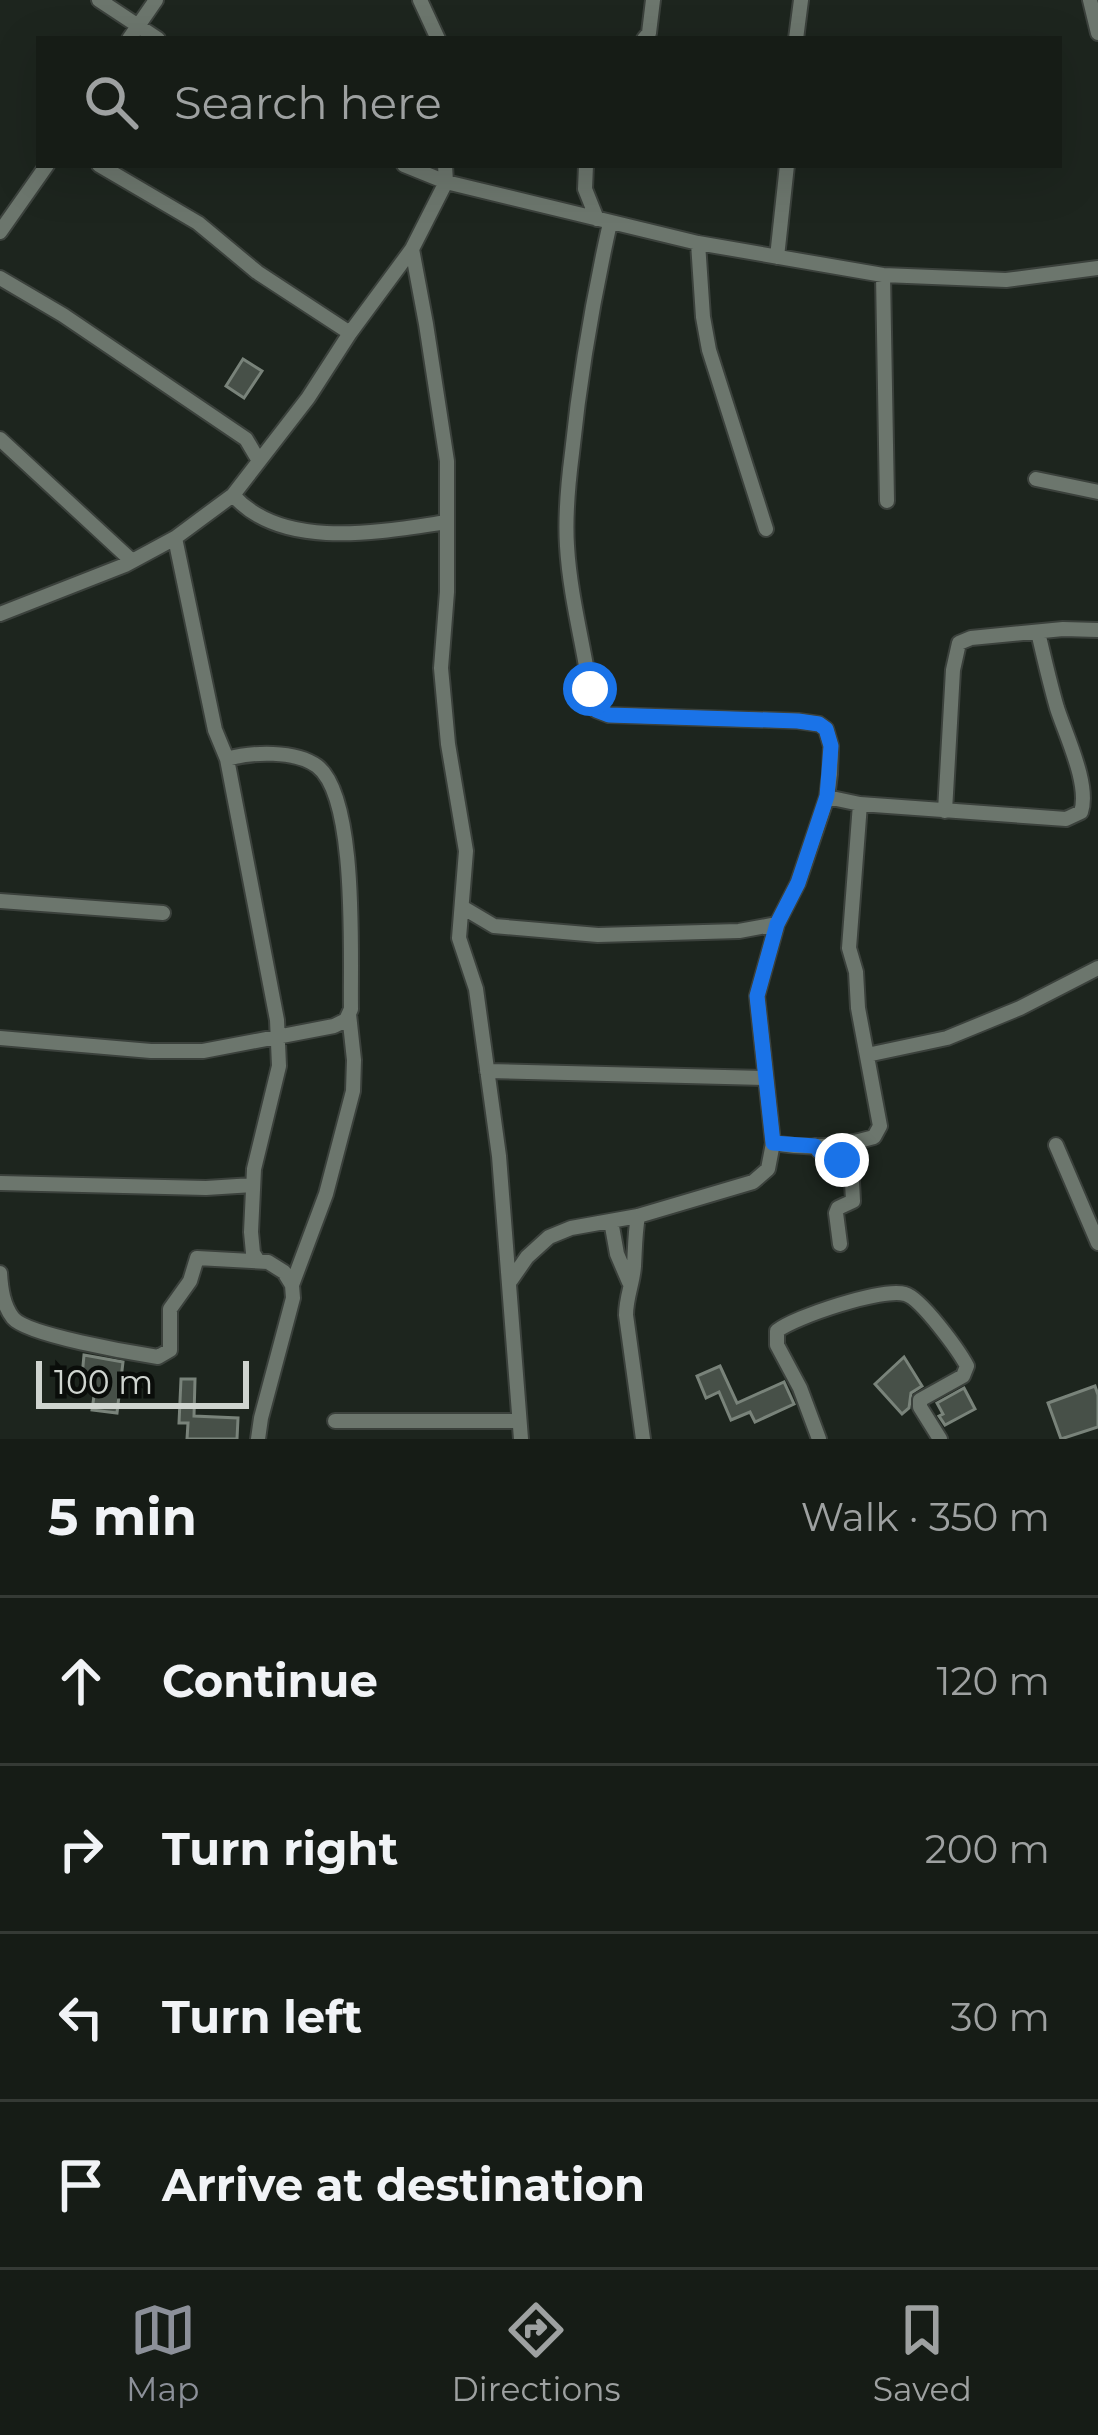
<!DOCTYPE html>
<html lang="en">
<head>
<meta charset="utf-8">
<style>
	body { margin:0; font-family:Montserrat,sans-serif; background:#232923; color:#f1f3f6 }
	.scale { position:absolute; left:36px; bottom:30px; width:213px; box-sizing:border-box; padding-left:12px; border:6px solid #cfd4cf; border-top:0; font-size:33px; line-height:42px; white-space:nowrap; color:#cfd4cf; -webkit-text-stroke:9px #0a0d0a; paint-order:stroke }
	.stop { position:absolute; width:36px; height:36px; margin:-27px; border:9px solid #1a73e8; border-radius:50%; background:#fff }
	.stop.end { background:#1a73e8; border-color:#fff; box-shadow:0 3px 12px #0008 }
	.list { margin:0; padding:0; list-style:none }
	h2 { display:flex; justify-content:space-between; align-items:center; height:156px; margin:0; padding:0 48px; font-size:51px }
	h2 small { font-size:39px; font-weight:400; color:#9ea1a1 }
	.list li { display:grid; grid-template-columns:78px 1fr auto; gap:36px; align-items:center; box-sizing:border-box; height:168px; padding:0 48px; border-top:3px solid #353a35 }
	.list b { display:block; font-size:45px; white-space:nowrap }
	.list em { font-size:39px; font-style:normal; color:#9ea1a1 }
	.icon { flex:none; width:66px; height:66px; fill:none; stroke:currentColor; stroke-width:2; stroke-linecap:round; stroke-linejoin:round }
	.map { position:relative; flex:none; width:1098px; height:1439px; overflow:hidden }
	.search { position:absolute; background:#161c16; box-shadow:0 12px 48px #0002; left:36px; right:36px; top:36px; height:132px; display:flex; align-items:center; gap:30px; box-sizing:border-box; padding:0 42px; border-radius:0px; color:#9ea1a1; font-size:45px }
	.sheet { height:828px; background:#161c16 }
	nav { display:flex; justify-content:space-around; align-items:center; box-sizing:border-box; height:168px; border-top:3px solid #353a35; background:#161c16; font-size:33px; color:#9ea1a1 }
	nav a { display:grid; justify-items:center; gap:6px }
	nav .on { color:#8c9099 }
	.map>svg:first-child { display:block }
</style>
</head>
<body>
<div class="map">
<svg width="1098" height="1439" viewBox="0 0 1098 1439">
	<rect width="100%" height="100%" fill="#1d251e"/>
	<!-- building -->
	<path fill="#475048" stroke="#79837a" stroke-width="3" d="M243,359L262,371L244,398L226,386Z
		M84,1355L123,1362L117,1413L92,1410L95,1389L81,1387Z
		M904,1357L922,1386L911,1393L909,1408L902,1414L875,1384Z
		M720,1366L737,1403L784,1382L794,1404L755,1422L750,1412L731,1420L719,1392L706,1398L697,1376Z
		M181,1379H195L194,1416L238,1418L237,1439H187L188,1423H179Z
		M1095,1386L1098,1395V1427L1061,1439L1048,1403Z
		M964,1388L975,1409L945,1425L939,1416L943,1414L937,1403Z"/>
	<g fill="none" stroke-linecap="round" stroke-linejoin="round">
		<defs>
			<path id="minor" d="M99,0L158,39
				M420,0L438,39
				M1090,0L1098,33
				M129,39L156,0
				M644,39L649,33L653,0
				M796,39L801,0
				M99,165L198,223L257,272L350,333
				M404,165L446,182L698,243L883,275L1006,280L1098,268
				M586,165L585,189L597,219
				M0,232L47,165
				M698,243L703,317L709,350L766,529
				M412,249L426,324L447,461V592L441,668L448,744L466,851L459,938L476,989L499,1156L521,1439
				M777,257L787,165
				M883,275L887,501
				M0,278L63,315L246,439L259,461
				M0,439L132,561
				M1036,479L1098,492
				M233,495C282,551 380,532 447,522
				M175,538L215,730L227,759L277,1020L279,1066L254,1169L251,1232L253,1253L258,1261
				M0,614L125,565L175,538L233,495L308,398L350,333L412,249L446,182L445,165
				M860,804L1066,819L1081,812C1090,785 1066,736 1057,708C1050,684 1044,658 1038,632
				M945,811L953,670L959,643L971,638L1063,629L1098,630
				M0,901L163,913
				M462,907L494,926L598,935L739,931L777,924
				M0,1038L151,1051H203L334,1026L346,1020L351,1009C350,958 358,797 317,766C295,750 252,752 227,759
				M867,1055L947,1038L1020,1008L1098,968
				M487,1071L766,1078
				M773,1143C806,1149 841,1147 874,1137L880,1126L858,1008L856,972L849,948L860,804L827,797
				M1056,1145L1098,1243
				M815,1146L820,1152L841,1160L852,1182L853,1201L838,1208L836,1213L840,1244
				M0,1183L206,1188L253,1185
				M638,1216C635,1233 635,1249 634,1266C633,1283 626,1297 626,1315L643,1439
				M611,1221L617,1254L629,1282
				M0,1273C1,1289 3,1305 13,1318C27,1335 132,1353 158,1357L170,1350V1309L190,1281L197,1258L268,1262L284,1272L292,1285L293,1298L261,1418L258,1439
				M511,1280L527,1257L549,1237L571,1228L638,1216L753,1182L768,1169L773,1143L757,996L777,924L798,883L827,797L830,774L831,746L826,729L819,724L798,721L609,715L596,710L592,702C585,650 570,598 567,546C565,515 568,484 572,453C580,375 593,299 610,223
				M292,1285L326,1194L353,1091L354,1060L349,1014
				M335,1421H519
				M819,1439L800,1388L777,1345V1331C794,1317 884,1287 905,1294C921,1298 959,1351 967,1366L963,1376L920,1400V1407L940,1439"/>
		</defs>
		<!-- minor casing -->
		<use href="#minor" stroke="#3b413c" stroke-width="18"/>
		<!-- minor -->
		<use href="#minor" stroke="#6c766d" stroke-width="14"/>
	</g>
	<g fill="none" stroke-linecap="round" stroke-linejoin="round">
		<!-- route -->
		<path stroke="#1a73e8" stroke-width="15" d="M590,689L596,710L609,715L798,721L819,724L826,729L831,746L827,796L798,883L777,924L757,996L773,1143L815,1146L820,1152L842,1160"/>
	</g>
</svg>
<div class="scale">100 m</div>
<div class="stop" style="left:590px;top:689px"></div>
<div class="stop end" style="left:842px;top:1160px"></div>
<div class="search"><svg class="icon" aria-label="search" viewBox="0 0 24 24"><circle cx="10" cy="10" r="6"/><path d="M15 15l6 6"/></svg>Search here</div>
</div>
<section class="sheet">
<h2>5 min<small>Walk · 350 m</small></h2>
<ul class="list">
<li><svg class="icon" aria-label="ahead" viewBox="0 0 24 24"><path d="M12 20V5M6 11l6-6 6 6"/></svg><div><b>Continue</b></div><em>120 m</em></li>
<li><svg class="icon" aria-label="right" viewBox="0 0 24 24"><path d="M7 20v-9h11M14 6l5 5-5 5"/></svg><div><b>Turn right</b></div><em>200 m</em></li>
<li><svg class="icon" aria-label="left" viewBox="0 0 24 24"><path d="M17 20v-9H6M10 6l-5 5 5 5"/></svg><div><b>Turn left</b></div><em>30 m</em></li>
<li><svg class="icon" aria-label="arrive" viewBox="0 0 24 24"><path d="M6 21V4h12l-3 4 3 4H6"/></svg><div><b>Arrive at destination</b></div></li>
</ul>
</section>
<nav>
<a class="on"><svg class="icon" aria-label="map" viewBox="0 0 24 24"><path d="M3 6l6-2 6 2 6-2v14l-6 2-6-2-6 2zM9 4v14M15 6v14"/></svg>Map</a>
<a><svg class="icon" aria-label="directions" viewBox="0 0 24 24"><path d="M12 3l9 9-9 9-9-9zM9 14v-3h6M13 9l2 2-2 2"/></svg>Directions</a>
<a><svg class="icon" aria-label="saved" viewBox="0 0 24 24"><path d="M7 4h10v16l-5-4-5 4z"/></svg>Saved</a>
</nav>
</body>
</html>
